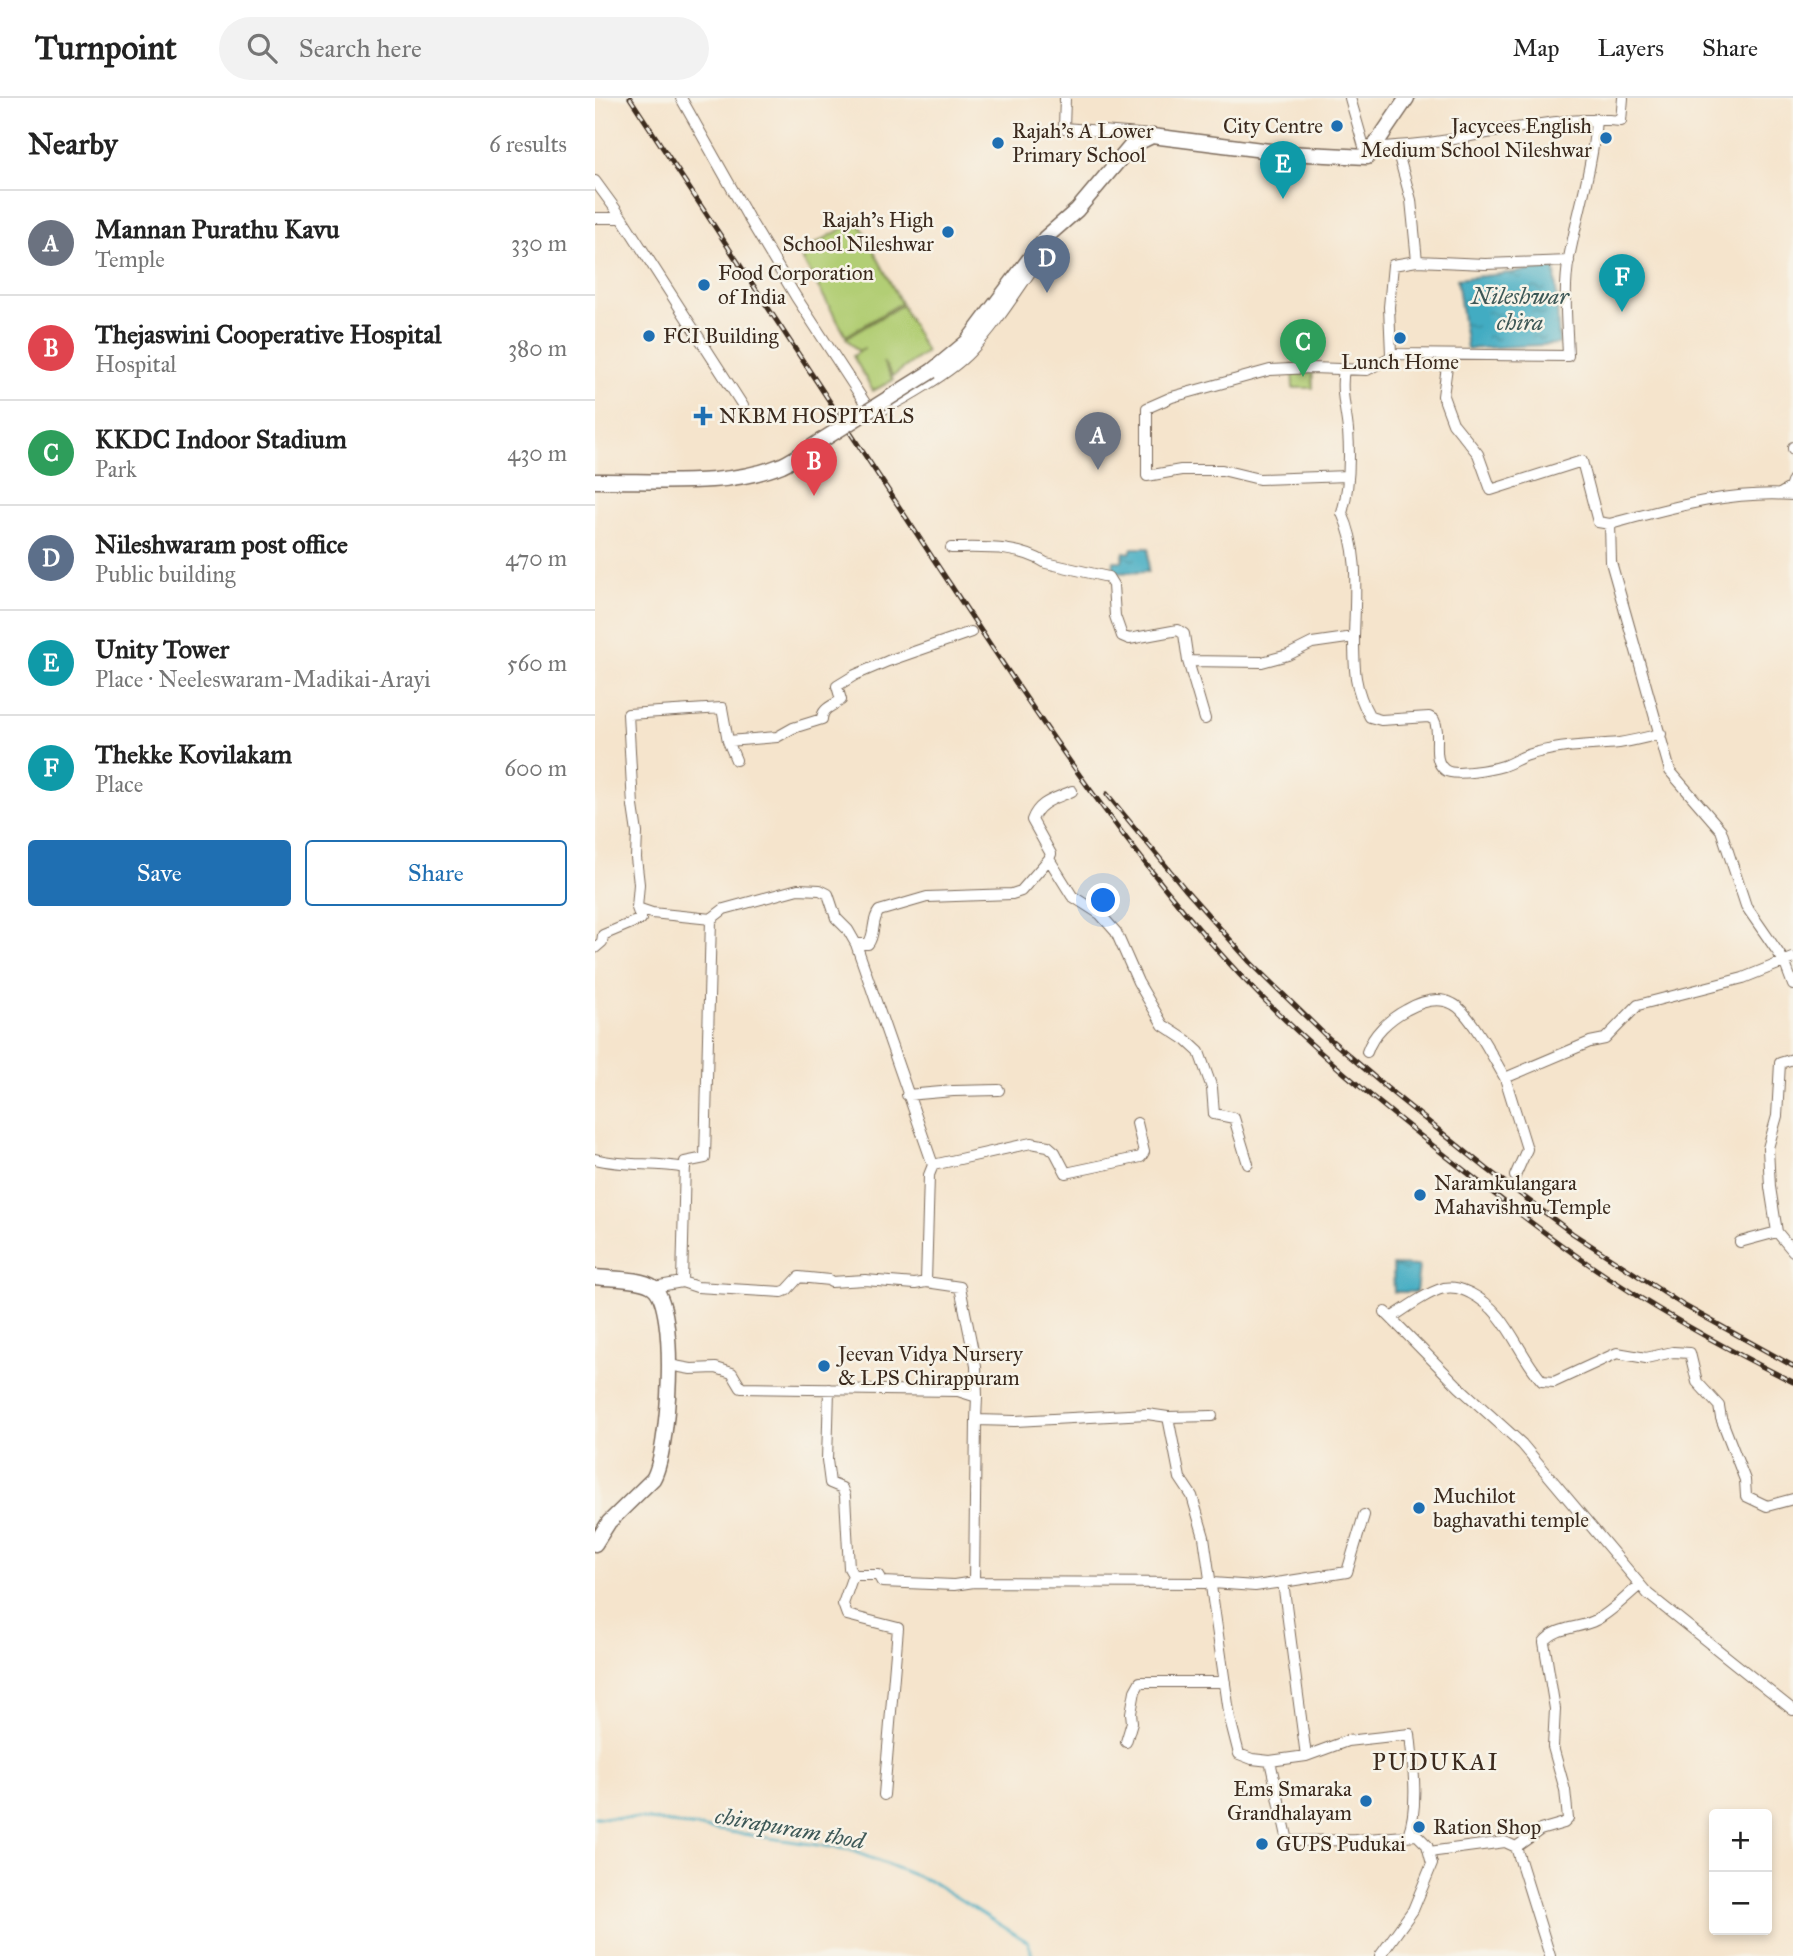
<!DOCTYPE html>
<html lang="en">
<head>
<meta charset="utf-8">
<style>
	body { margin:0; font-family:"IM FELL Great Primer",serif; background:#f2f2f2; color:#222 }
	.controls { position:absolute; right:21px; bottom:21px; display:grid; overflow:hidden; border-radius:7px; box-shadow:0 4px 10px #0003 }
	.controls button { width:63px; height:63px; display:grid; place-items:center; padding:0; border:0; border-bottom:2px solid #e0e0e0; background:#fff; color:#222; font:35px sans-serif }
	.you { position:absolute; left:509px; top:803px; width:24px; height:24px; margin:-18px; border:5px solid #fff; border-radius:50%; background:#1a73e8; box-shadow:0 0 0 10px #1a73e833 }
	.badge { display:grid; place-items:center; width:46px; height:46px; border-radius:50%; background:#1f6fb2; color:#fff; font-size:23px; font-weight:700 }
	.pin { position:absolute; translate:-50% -58px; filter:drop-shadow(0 2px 4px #0008) }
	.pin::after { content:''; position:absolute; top:37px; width:24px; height:21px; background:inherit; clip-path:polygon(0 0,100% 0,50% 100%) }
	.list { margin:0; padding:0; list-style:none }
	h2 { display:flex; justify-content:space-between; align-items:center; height:91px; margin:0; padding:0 28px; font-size:30px }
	h2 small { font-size:23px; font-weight:400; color:#767676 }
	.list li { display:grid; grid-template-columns:46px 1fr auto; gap:21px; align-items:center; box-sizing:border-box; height:105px; padding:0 28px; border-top:2px solid #e0e0e0 }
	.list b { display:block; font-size:26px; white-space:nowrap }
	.list p { margin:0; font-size:23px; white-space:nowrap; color:#767676 }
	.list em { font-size:23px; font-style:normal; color:#767676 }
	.actions { display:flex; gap:14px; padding:21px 28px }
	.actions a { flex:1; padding:16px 0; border:2px solid #1f6fb2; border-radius:7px; text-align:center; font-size:24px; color:#1f6fb2 }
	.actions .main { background:#1f6fb2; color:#fff }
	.icon { flex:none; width:38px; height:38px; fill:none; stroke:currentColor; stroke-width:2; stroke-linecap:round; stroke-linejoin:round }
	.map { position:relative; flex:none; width:1198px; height:1858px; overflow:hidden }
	header { display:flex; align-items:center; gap:42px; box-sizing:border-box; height:98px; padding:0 35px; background:#fff; border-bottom:2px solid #e0e0e0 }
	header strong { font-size:33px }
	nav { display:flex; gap:38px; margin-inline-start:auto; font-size:24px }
	.search { width:490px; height:63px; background:#f2f2f2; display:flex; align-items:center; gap:18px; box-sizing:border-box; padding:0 24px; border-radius:38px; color:#767676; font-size:26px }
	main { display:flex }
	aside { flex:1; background:#fff }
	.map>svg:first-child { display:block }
</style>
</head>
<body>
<header>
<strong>Turnpoint</strong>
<div class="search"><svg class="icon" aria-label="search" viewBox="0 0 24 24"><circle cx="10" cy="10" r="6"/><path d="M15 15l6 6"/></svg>Search here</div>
<nav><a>Map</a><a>Layers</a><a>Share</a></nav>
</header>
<main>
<aside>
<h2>Nearby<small>6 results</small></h2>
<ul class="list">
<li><span class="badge" style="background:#6b7280">A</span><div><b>Mannan Purathu Kavu</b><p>Temple</p></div><em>330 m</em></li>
<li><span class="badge" style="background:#e0444e">B</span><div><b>Thejaswini Cooperative Hospital</b><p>Hospital</p></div><em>380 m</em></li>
<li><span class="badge" style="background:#2e9e5b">C</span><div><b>KKDC Indoor Stadium</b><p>Park</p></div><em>430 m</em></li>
<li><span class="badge" style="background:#5c6f8a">D</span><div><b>Nileshwaram post office</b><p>Public building</p></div><em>470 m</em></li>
<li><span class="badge" style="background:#0f9aa8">E</span><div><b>Unity Tower</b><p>Place · Neeleswaram-Madikai-Arayi</p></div><em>560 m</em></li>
<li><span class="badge" style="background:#0f9aa8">F</span><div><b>Thekke Kovilakam</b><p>Place</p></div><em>600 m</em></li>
</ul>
<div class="actions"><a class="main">Save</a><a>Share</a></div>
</aside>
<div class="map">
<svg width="1198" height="1858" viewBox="0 0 1198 1858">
	<defs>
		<pattern id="water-ripples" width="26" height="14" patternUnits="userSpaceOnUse" patternTransform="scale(1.75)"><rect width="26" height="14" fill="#42acc2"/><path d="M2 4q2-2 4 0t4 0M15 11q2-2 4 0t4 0" fill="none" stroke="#388c9d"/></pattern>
	</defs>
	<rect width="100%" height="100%" fill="#f7f3e8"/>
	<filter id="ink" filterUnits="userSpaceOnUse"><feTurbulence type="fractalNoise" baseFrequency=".0143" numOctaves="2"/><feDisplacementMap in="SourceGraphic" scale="14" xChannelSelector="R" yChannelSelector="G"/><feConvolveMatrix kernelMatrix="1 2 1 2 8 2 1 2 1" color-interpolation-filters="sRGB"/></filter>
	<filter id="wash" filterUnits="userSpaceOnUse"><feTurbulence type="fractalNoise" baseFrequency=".00686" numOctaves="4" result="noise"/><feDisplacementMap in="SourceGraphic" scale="28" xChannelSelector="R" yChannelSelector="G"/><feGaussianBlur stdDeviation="1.57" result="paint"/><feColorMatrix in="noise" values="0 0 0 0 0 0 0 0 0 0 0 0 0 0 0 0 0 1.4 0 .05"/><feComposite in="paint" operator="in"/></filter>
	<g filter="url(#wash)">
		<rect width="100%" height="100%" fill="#f5e4cc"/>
		<!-- green -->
		<path fill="#b2ce74" stroke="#767c49" stroke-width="2" d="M263,122L306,205L251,238L204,155Z
			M307,207L331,254L298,278L288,264L298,282L278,293L258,258L270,250L263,253L251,240Z
			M697,267H717L718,290H698Z"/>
		<!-- water -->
		<path fill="url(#water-ripples)" stroke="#3e6b70" stroke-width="2" d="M960,170L964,246L872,251L862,181Z
			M537,450H554L553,474L518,475L519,463H527L529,454L535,455Z
			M798,1167L824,1168L821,1194H799Z"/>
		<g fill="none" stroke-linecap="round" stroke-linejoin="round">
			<!-- stream -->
			<path stroke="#42acc2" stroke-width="2.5" d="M0,1719L48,1721L255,1752L337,1784L433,1844L438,1858"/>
		</g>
	</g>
	<g filter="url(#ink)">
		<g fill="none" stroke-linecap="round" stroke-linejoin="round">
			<defs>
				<path id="street" d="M86,0L153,119L201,199L272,308L285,313C310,301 356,274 375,254C401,227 421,194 443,163L447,150
					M470,0L469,30L557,37
					M755,0L772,59
					M801,48L816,102L822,163L798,167L794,209L796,256H801
					M777,50C800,48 824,47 847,43C906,34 967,17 1026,23L1028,0
					M0,83L27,120
					M0,120H27L148,308
					M822,163L890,166L974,163
					M851,257L853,261L848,298L852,309L858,325L883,356L896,392L987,363L1003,424L1015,426C1075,410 1136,392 1198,397
					M1198,349V351
					M753,378L664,381L627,372H586L552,378V310L577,299L675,272L717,270L772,272L801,256L973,258C972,226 968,192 974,160C983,113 998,68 1001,21
					M1185,396L1195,390L1198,382
					M1015,426L1016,464L1075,673L1126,732L1151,808L1189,863L1198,887
					M356,450C388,450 423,447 451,465L513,479L518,487L520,518L527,538L534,541L583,532L589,536L593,563L667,564L693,557L717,545L759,539C760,498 765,453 747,415C755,388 755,360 753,332C751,312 745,292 749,272
					M759,539C759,570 759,591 775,619L786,622L834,619L839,622C847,636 835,661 850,672C859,679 898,671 908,668C917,665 924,660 933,657C963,647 993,648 1024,645C1038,643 1052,639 1066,636
					M593,563L610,621
					M133,643L182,639L198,630L227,621C227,610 238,608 246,602L242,588L260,577L293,563L376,534
					M454,761L477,798L505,816L521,834L543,884L568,927L591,942L604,954L617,990L619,1016L639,1020L653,1066
					M42,810L57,815L116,821L129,811L203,791L225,792L233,796L241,820L253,832L261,846L338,1067
					M261,846H273C281,836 276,823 284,813L332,799L417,796L426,793L454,761L456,756L437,722C444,703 460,701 477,693
					M0,850L7,844L8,837L46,821L42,810L44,786L41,760L42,735L38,708L33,616L127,610L133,643L141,662
					M772,954C778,936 794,921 811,912C825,904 843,898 858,906C875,914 900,963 910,980
					M1198,961L1185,965L1182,1018L1173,1050L1175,1089L1182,1134L1198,1153
					M312,997L358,993L404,992
					M0,1061C31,1069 60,1064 90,1070
					M920,1078L932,1051L910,980L995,944L1010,941L1043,907L1148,880L1198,860
					M1145,1144L1182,1134
					M87,1184L102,1189L187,1194L192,1192L204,1179L234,1182L236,1184L270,1182L320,1186L331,1184L334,1077L338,1067L436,1045L453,1048L460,1054L471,1075L546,1059L549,1054L542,1025
					M331,1184L365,1189L381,1268L382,1299
					M59,1189L87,1184L90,1064L110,1060L116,821
					M790,1214L864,1289L927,1346L1053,1496L1198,1612
					M796,1220C811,1210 831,1195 849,1190C859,1188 866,1191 875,1195C913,1214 921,1253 947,1283L959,1284L1022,1255L1051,1260L1078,1254L1095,1255L1102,1284L1124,1308L1126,1320L1150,1382L1151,1398L1172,1408L1198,1401
					M74,1267L96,1271L121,1270L137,1275L146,1290L363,1293L382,1299L381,1322L420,1323L552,1316L573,1319L585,1380L597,1398L609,1439L635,1621L644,1656L657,1661L675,1663L693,1743L760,1742L822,1737L832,1747L837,1766L818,1812L785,1858
					M234,1291L232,1362L235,1385L247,1390L250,1398L254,1470L258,1477H283L287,1484L359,1487L379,1484L381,1322
					M573,1319L617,1318
					M258,1477L248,1506L252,1517L303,1530L289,1697
					M379,1484L617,1485L660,1488L688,1484
					M531,1644L537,1624L536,1615L540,1593L545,1584H630
					M711,1658L752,1643L815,1636C818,1665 824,1710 813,1737
					M675,1663L711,1658L688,1484L752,1474L769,1417
					M921,1749L945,1732L969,1725L973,1721L970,1692L958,1649L960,1611L949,1544C961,1528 985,1531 1001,1522C1017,1514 1031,1498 1045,1487
					M834,1754L910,1744L921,1749L955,1858"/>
				<path id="secondary" d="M337,273L372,244L450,140L482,112L536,48L557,38L691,55L772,59L812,0
					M0,383C59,382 132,390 187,367C200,361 212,352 224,344
					M0,1179C14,1181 47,1180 58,1189C84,1208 74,1355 58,1381L14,1424L0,1446"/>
			</defs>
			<!-- street casing -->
			<use href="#street" stroke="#7c6b5b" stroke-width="12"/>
			<!-- secondary casing -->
			<use href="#secondary" stroke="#7c6b5b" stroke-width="17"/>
			<!-- street -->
			<use href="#street" stroke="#fff" stroke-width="10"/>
			<!-- secondary -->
			<use href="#secondary" stroke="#fff" stroke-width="14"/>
			<defs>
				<path id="rail" d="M35,0C137,155 239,310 341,465C435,607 529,752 645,877C704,939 770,994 837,1047C888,1087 938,1128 992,1165C1057,1210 1127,1249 1198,1284
					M512,696L590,791L655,864L729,936L799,996L892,1071L977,1135L1088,1207L1198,1268"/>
			</defs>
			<!-- rail casing -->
			<use href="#rail" stroke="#3b2a1e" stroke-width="5"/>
			<!-- rail -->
			<use href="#rail" stroke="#f7f3e8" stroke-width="2.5" stroke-dasharray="8" stroke-linecap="butt"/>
			<defs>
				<path id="secondary-bridge" d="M224,344L337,273"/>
			</defs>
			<!-- secondary-bridge casing -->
			<use href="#secondary-bridge" stroke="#7c6b5b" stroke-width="17" stroke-linecap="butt"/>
			<!-- secondary-bridge -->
			<use href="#secondary-bridge" stroke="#fff" stroke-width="14"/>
		</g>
	</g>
	<!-- markers -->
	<g fill="#1f6fb2" stroke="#f7f3e8" stroke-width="2.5">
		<circle cx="742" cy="28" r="7"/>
		<circle cx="1011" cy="40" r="7"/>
		<circle cx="403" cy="45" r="7"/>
		<circle cx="353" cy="134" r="7"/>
		<circle cx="109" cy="187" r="7"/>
		<circle cx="54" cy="238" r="7"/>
		<circle cx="805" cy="240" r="7"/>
		<path d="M104.5 307.5h7v7h7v7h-7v7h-7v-7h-7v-7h7z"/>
		<circle cx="825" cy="1097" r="7"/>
		<circle cx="229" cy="1268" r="7"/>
		<circle cx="824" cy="1410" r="7"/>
		<circle cx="771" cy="1703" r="7"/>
		<circle cx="824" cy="1729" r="7"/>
		<circle cx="667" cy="1746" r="7"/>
	</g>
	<g text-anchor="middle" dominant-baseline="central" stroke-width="5" stroke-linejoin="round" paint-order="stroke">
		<!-- poi labels -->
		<g font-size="21" fill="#3b2a1e" stroke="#f7f3e8" text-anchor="start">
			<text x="728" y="28" text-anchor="end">City Centre</text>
			<text x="997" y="28" text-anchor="end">Jacycees English<tspan x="997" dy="24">Medium School Nileshwar</tspan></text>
			<text x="417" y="33">Rajah's A Lower<tspan x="417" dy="24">Primary School</tspan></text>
			<text x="339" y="122" text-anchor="end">Rajah's High<tspan x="339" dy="24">School Nileshwar</tspan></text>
			<text x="123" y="175">Food Corporation<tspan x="123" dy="24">of India</tspan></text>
			<text x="68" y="238">FCI Building</text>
			<text x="805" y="264" text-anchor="middle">Lunch Home</text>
			<text x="124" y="318">NKBM HOSPITALS</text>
			<text x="839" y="1085">Naramkulangara<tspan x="839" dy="24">Mahavishnu Temple</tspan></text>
			<text x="243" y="1256">Jeevan Vidya Nursery<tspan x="243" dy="24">&amp; LPS Chirappuram</tspan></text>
			<text x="838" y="1398">Muchilot<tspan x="838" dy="24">baghavathi temple</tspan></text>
			<text x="757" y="1691" text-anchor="end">Ems Smaraka<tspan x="757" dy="24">Grandhalayam</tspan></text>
			<text x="838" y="1729">Ration Shop</text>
			<text x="681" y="1746">GUPS Pudukai</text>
		</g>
		<!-- water labels -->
		<g font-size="23" font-style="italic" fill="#3d5857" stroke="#f7f3e8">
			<text x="925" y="198">Nileshwar<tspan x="925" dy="26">chira</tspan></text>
			<text transform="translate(195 1730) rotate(10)">chirapuram thod</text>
		</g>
		<!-- quarter labels -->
		<g font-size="24" letter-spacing="2" fill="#3b2a1e" stroke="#f7f3e8">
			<text x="841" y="1664">PUDUKAI</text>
		</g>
	</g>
</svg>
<div class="controls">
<button>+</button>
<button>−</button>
</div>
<div class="you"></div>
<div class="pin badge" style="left:503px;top:372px;background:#6b7280">A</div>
<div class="pin badge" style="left:219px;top:398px;background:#e0444e">B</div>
<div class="pin badge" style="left:708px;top:279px;background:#2e9e5b">C</div>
<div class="pin badge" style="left:452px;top:195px;background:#5c6f8a">D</div>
<div class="pin badge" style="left:688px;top:101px;background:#0f9aa8">E</div>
<div class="pin badge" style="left:1027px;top:214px;background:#0f9aa8">F</div>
</div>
</main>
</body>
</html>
